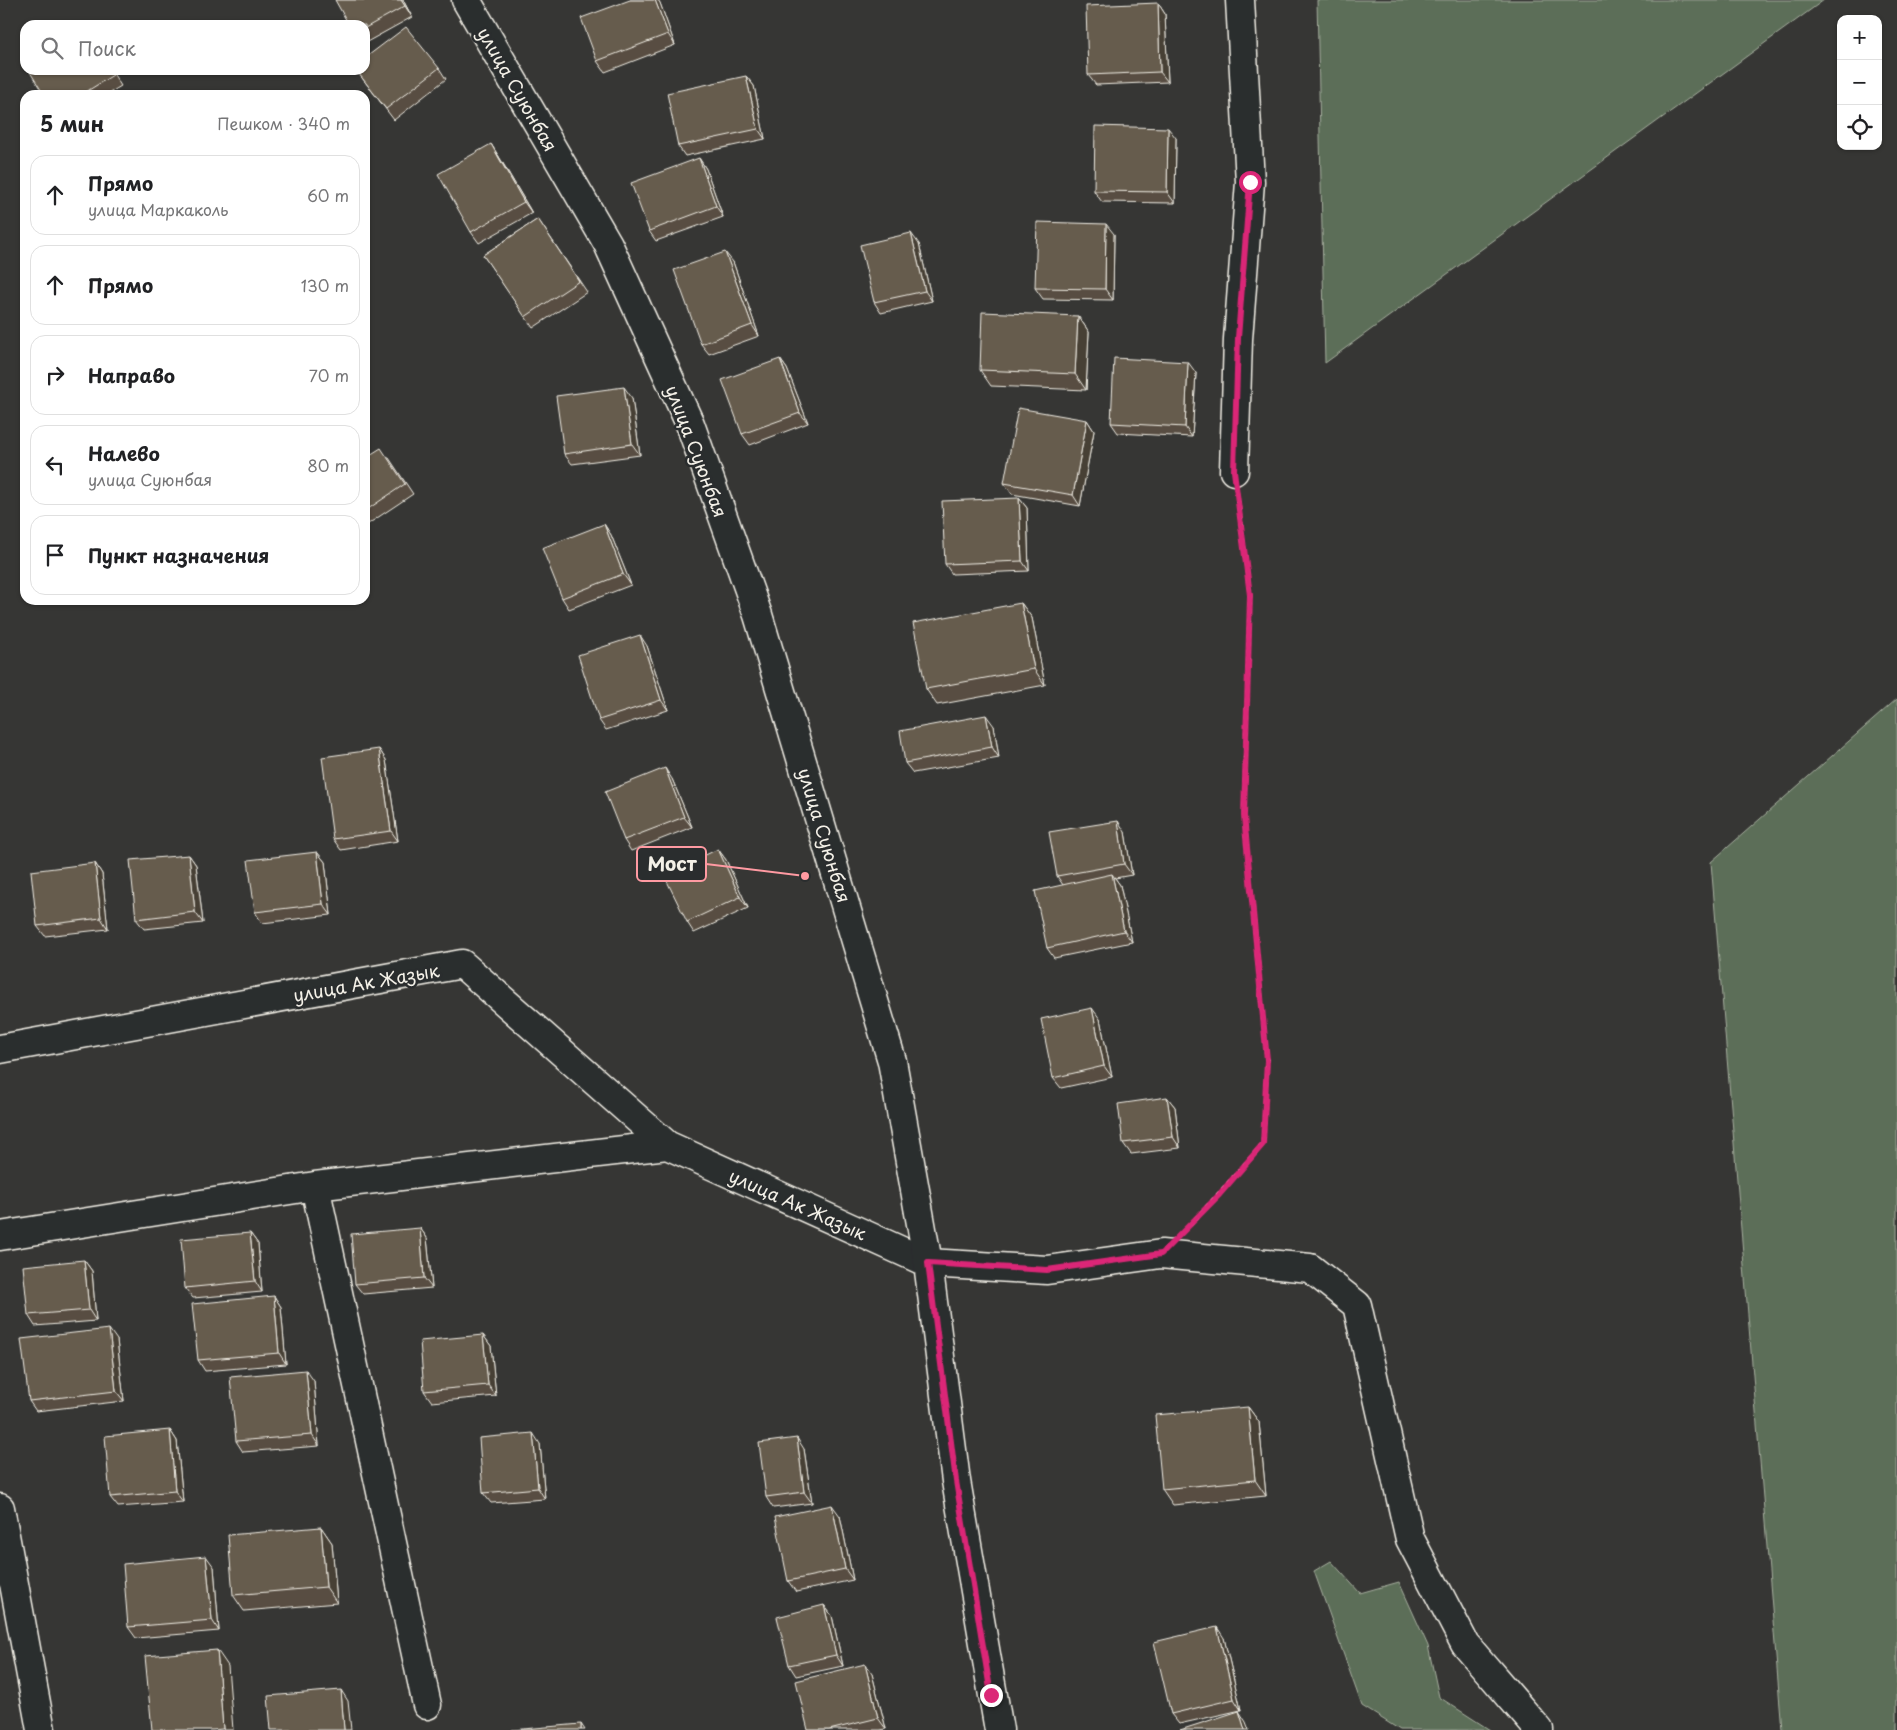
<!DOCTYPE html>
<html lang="ru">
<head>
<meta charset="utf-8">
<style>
	body { margin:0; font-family:"Playpen Sans",sans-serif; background:#f6f6f6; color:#202124 }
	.controls { position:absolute; right:15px; top:15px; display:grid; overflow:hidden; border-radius:10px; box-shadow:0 1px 4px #0004 }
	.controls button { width:45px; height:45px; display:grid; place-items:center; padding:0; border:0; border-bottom:1px solid #e0e0e0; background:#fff; color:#202124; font:25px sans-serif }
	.stop { position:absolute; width:15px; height:15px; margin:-11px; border:4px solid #db2777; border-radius:50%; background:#fff }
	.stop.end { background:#db2777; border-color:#fff; box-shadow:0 1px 5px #0008 }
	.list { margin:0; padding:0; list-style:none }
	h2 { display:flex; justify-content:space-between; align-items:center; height:65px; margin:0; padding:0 20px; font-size:21px }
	h2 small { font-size:16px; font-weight:400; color:#757577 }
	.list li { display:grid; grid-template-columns:32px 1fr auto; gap:15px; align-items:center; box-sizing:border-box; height:80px; margin:0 10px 10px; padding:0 10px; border:1px solid #e0e0e0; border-radius:15px }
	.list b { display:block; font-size:19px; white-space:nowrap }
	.list p { margin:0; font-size:16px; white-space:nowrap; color:#757577 }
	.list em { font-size:16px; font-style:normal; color:#757577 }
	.icon { flex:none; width:28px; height:28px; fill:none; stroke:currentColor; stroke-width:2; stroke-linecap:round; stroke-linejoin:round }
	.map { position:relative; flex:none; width:1897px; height:1730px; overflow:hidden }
	.search { position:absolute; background:#fff; box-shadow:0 1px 4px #0004; left:20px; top:20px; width:350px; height:55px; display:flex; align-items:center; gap:12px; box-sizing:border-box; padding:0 18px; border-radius:15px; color:#757577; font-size:19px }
	.panel { position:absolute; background:#fff; box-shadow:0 1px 4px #0004; left:20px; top:90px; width:350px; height:515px; border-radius:15px }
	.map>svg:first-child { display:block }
</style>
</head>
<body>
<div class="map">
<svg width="1897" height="1730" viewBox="0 0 1897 1730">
	<rect width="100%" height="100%" fill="#363634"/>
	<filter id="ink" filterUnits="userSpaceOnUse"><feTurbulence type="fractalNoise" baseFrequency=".02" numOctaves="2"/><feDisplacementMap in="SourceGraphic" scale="10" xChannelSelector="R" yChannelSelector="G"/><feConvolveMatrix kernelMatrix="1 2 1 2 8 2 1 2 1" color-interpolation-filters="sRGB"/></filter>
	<g filter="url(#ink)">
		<!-- green -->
		<path fill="#5b6e58" stroke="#a8b0a0" d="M1317,0H1824L1325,363Z
			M1897,699V1730H1782L1711,862Z
			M1331,1561L1360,1593L1399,1582L1428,1646L1439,1697L1490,1730H1400L1362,1706L1314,1571Z"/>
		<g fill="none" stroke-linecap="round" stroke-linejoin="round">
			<defs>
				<path id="minor" d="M1234,471L1238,339L1250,182L1240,0
					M0,1049L462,964L667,1145L928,1263L1047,1270L1161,1254L1310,1268L1357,1305L1410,1539L1465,1644L1539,1730
					M315,1186L427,1705
					M0,1236L315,1186L667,1145
					M0,1508L41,1730"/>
				<path id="secondary" d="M466,0L608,244L690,424L758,615L892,1061L928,1263L956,1481L999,1730"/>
			</defs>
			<!-- minor casing -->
			<use href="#minor" stroke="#f4f1e8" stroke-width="31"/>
			<!-- secondary casing -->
			<use href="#secondary" stroke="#f4f1e8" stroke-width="31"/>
			<!-- path -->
			<path stroke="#f4f1e8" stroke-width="3" stroke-dasharray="4 4" stroke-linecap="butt" d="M1190,1225L1263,1144L1267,1060L1244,816L1250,595L1238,501"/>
			<!-- minor -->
			<use href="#minor" stroke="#2a2d2e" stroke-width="28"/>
			<!-- secondary -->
			<use href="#secondary" stroke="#2a2d2e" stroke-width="28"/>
		</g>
		<!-- wall -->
		<path fill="#584e42" stroke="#f4f1e8" d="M335,0H403L412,17L365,43V25Z
			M630,0H658L660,3L675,45L605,72L597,61Z
			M1158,3L1165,14L1168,82L1096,85L1088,75Z
			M439,68L446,79L394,120L356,70Z
			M111,70L121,86L106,95H44Z
			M746,76L754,86L765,139L685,156L678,146Z
			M1176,138L1175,203L1102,202L1094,191Z
			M498,155L532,213L479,243L471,232Z
			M699,158L706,169L723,217L656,241L649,231Z
			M538,219L587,292L533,328L483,255Z
			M1114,234L1113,300L1043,299L1035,288Z
			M919,244L932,301L881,313L874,302Z
			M733,262L759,336L709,354L701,344Z
			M1078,316L1089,332L1086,390L991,386L980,370Z
			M780,359L787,369L808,423L750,445L742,434Z
			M1196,373L1192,437L1118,433L1111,423Z
			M632,398L640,455L572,464L564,454Z
			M1087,420L1094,431L1080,506L1012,494L1004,483Z
			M365,458H389L413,494L365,526Z
			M1019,498L1027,508L1029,571L952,574L945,564Z
			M604,524L611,535L631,585L569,609L562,598Z
			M1021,603L1032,618L1045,685L937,705L926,689Z
			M647,646L668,710L606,730L599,720Z
			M994,726L999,758L913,773L905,763Z
			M379,749L386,760L398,841L341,850L333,839Z
			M672,779L692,827L631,851L624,840Z
			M1125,832L1132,875L1115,878L1120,885L1132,942L1054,958L1047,948L1063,885L1057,876Z
			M718,849L726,860L748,908L694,933L687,922Z
			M317,852L325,862L331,915L262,923L255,912Z
			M189,855L196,865L203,923L144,929L136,919Z
			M95,863L102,874L108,929L45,936L37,926Z
			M1100,1019L1112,1077L1061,1088L1053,1078Z
			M1167,1097L1175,1107L1180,1148L1131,1154L1123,1143Z
			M420,1228L427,1238L432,1288L363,1294L355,1284Z
			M250,1233L258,1244L262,1292L193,1298L185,1288Z
			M84,1260L92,1271L96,1321L35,1326L28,1315Z
			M274,1296L281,1307L286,1364L205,1371L198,1360Z
			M483,1335L491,1346L496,1396L432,1402L424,1391Z
			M117,1340L124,1401L36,1411L29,1401Z
			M314,1381L319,1446L243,1452L236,1441Z
			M1248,1407L1259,1422L1266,1496L1173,1505L1162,1489Z
			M170,1430L177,1441L183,1502L118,1507L110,1497Z
			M540,1444L545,1499L491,1503L483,1493Z
			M804,1449L812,1503L773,1508L766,1497Z
			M840,1516L853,1580L796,1592L788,1581Z
			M321,1527L332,1543L337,1603L244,1611L233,1595Z
			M214,1567L219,1631L136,1638L128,1627Z
			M824,1605L832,1616L843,1666L796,1676L789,1665Z
			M1224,1638L1241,1710L1179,1724L1171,1714Z
			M872,1674L886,1729L880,1730H808Z"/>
		<!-- shaded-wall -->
		<path fill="#474036" stroke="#f4f1e8" d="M401,0H403L412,17L405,6Z
			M655,0H658L660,3L675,45L668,34Z
			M1158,3L1165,14L1168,82L1160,72Z
			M746,76L754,86L765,139L758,129Z
			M1168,128L1176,138L1175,203L1167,192Z
			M491,144L498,155L532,213L524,202Z
			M699,158L706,169L723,217L716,206Z
			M1106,224L1114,234L1113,300L1105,289Z
			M911,233L919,244L932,301L925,291Z
			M725,252L733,262L759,336L752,325Z
			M1078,316L1089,332L1086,390L1075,374Z
			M780,359L787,369L808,423L800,413Z
			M1188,362L1196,373L1192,437L1185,427Z
			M624,387L632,398L640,455L632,444Z
			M1087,420L1094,431L1080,506L1073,495Z
			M1019,498L1027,508L1029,571L1022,561Z
			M604,524L611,535L631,585L623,574Z
			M1021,603L1032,618L1045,685L1034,669Z
			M640,635L647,646L668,710L661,700Z
			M986,715L994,726L999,758L992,747Z
			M379,749L386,760L398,841L391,831Z
			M665,768L672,779L692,827L684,817Z
			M1118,821L1125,832L1132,875L1124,864Z
			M718,849L726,860L748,908L740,897Z
			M317,852L325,862L331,915L323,904Z
			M189,855L196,865L203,923L195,912Z
			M95,863L102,874L108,929L101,918Z
			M1112,874L1120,885L1132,942L1124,931Z
			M1092,1008L1100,1019L1112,1077L1104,1066Z
			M1167,1097L1175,1107L1180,1148L1173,1137Z
			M420,1228L427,1238L432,1288L424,1278Z
			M250,1233L258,1244L262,1292L255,1281Z
			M84,1260L92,1271L96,1321L89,1310Z
			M274,1296L281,1307L286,1364L279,1353Z
			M109,1329L117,1340L124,1401L116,1391Z
			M483,1335L491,1346L496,1396L488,1385Z
			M306,1370L314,1381L319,1446L312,1435Z
			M1248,1407L1259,1422L1266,1496L1255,1480Z
			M170,1430L177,1441L183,1502L175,1491Z
			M533,1433L540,1444L545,1499L538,1488Z
			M797,1438L804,1449L812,1503L804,1492Z
			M832,1505L840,1516L853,1580L845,1569Z
			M321,1527L332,1543L337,1603L326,1587Z
			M206,1556L214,1567L219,1631L212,1620Z
			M824,1605L832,1616L843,1666L836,1655Z
			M1217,1627L1224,1638L1241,1710L1234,1699Z
			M217,1650L228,1666L233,1730H224L223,1729Z
			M865,1664L872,1674L886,1729L878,1718Z
			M341,1690L348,1701L351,1730H344Z
			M1239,1711L1246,1722L1249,1730H1245Z
			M581,1724L585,1730H581Z"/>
		<!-- building -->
		<path fill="#665b4d" stroke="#f4f1e8" d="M335,0H401L405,6L365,28V25H349Z
			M630,0H655L668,34L597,61L581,18Z
			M1158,3L1160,72L1088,75L1086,6Z
			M406,27L439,68L386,109L356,70H365V58Z
			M34,70H110L113,75L81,95H44L30,72Z
			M746,76L758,129L678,146L667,93Z
			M1095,126L1168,128L1167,192L1094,191Z
			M491,144L524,202L471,232L438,174Z
			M699,158L716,206L649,231L631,183Z
			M538,219L579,281L525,317L483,255Z
			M1037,222L1106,224L1105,289L1035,288Z
			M911,233L925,291L874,302L860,245Z
			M725,252L752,325L701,344L674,270Z
			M982,312L1078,316L1075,374L980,370Z
			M1114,358L1188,362L1185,427L1111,423Z
			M780,359L800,413L742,434L722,380Z
			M624,387L632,444L564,454L556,396Z
			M1018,408L1087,420L1073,495L1004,483Z
			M381,448L405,484L365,511V458Z
			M1019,498L1022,561L945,564L942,501Z
			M604,524L623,574L562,598L542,548Z
			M1021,603L1034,669L926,689L913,623Z
			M640,635L661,700L599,720L578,655Z
			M986,715L992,747L905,763L900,731Z
			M379,749L391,831L333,839L322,757Z
			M665,768L684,817L624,840L605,792Z
			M1118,821L1124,864L1057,876L1049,832Z
			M718,849L740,897L687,922L664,875Z
			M317,852L323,904L255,912L248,860Z
			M189,855L195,912L136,919L130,860Z
			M95,863L101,918L37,926L31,871Z
			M1112,874L1124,931L1047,948L1035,891Z
			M1092,1008L1104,1066L1053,1078L1041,1019Z
			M1167,1097L1173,1137L1123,1143L1118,1104Z
			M420,1228L424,1278L355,1284L351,1234Z
			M250,1233L255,1281L185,1288L181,1239Z
			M84,1260L89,1310L28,1315L23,1266Z
			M274,1296L279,1353L198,1360L192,1304Z
			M109,1329L116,1391L29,1401L21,1339Z
			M483,1335L488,1385L424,1391L420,1341Z
			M306,1370L312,1435L236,1441L230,1377Z
			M1248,1407L1255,1480L1162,1489L1155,1415Z
			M170,1430L175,1491L110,1497L105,1436Z
			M533,1433L538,1488L483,1493L479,1438Z
			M797,1438L804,1492L766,1497L759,1443Z
			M832,1505L845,1569L788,1581L775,1517Z
			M321,1527L326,1587L233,1595L228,1535Z
			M206,1556L212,1620L128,1627L123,1564Z
			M824,1605L836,1655L789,1665L777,1617Z
			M1217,1627L1234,1699L1171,1714L1154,1642Z
			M217,1650L223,1729L213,1730H152L145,1656Z
			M865,1664L878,1718L829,1730H808L796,1681Z
			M341,1690L344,1730H271L268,1696Z
			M1239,1711L1245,1730H1180Z
			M581,1724V1730H512Z"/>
	</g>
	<g fill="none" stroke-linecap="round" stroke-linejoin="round" filter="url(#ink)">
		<!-- route -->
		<path stroke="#db2777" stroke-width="6" d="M991,1695L956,1481L928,1263L1047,1270L1161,1254L1218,1196L1263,1144L1267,1060L1244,816L1250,595L1234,471L1238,338L1250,182"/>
	</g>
	<g text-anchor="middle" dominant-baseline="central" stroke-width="5" stroke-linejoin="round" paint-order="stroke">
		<!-- street labels -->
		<g font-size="18" fill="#f4f1e8" stroke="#2a2d2e">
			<text transform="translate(518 89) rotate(60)">улица Суюнбая</text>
			<text transform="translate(697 451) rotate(69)">улица Суюнбая</text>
			<text transform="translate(825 835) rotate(73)">улица Суюнбая</text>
			<text transform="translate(366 982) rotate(-10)">улица Ак Жазык</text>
			<text transform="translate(798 1204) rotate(24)">улица Ак Жазык</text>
		</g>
	</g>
	<!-- callouts -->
	<path fill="none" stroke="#ff9aa2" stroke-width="2" d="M805 876L706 864"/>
	<circle fill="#ff9aa2" stroke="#2a2d2e" stroke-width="2" cx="805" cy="876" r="5"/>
	<rect fill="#2a2d2e" stroke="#ff9aa2" stroke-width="2" x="637" y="847" width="69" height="34" rx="5"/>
	<g font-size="19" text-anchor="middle" font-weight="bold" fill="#f4f1e8">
		<text x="672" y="871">Мост</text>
	</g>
</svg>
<div class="controls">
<button>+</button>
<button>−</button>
<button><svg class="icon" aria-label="locate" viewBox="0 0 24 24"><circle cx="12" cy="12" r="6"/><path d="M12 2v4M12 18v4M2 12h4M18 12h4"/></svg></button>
</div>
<div class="stop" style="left:1250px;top:182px"></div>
<div class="stop end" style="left:991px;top:1695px"></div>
<div class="search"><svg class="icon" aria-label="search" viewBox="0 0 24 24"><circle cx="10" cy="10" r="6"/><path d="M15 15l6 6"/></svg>Поиск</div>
<section class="panel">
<h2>5 мин<small>Пешком · 340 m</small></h2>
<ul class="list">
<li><svg class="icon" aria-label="ahead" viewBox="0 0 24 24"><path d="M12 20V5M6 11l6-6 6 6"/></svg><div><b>Прямо</b><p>улица Маркаколь</p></div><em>60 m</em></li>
<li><svg class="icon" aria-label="ahead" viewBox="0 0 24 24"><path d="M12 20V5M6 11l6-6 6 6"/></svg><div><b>Прямо</b></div><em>130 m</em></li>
<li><svg class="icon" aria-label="right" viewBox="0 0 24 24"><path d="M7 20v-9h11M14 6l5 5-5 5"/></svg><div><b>Направо</b></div><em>70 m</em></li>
<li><svg class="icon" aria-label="left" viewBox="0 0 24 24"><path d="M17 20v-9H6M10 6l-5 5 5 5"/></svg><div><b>Налево</b><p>улица Суюнбая</p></div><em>80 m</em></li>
<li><svg class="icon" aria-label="arrive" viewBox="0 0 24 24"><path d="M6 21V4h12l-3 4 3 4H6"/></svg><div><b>Пункт назначения</b></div></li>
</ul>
</section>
</div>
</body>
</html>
